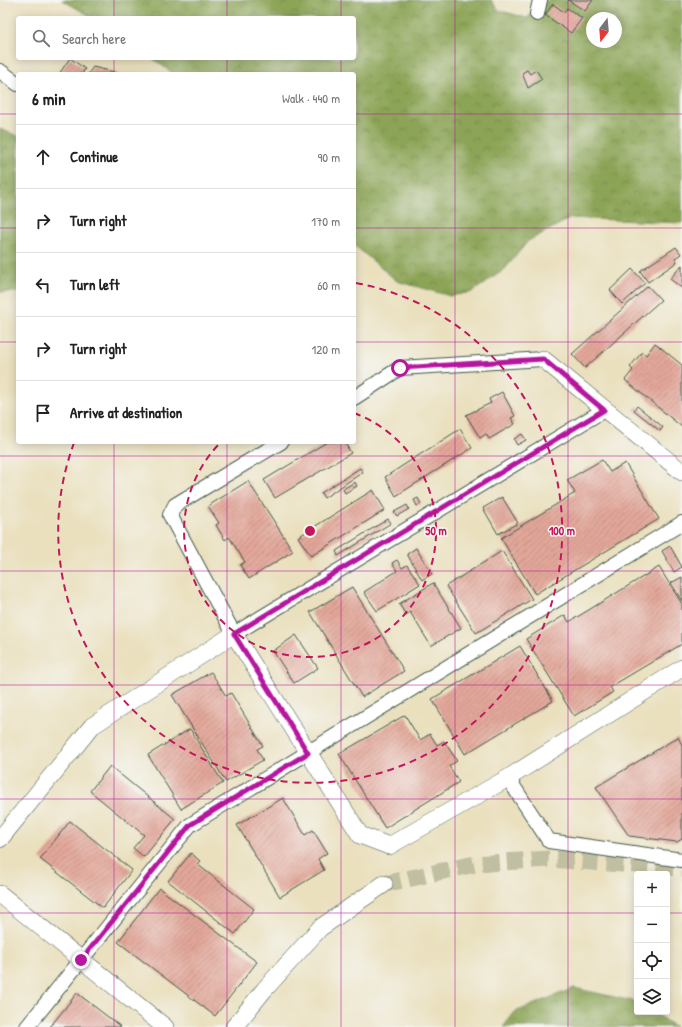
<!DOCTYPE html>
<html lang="en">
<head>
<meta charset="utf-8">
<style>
	body { margin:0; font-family:"Patrick Hand",sans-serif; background:#f2f2f2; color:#222 }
	.controls { position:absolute; right:12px; bottom:12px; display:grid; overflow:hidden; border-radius:4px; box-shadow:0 2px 10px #0003 }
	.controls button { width:36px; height:36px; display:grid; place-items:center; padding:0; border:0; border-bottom:1px solid #e0e0e0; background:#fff; color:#222; font:20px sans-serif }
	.compass { position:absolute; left:586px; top:12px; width:36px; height:36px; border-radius:50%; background:#fff; box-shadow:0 2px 10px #0003; rotate:196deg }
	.stop { position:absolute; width:12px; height:12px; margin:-9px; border:3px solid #b5179e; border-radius:50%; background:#fff }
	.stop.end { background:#b5179e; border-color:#fff; box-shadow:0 1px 4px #0008 }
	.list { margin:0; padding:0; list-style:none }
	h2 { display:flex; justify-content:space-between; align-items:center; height:52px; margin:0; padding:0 16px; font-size:17px }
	h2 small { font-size:13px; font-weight:400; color:#767676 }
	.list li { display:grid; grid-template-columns:26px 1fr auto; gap:12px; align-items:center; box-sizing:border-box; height:64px; padding:0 16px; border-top:1px solid #e0e0e0 }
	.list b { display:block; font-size:15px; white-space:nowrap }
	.list em { font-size:13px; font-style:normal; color:#767676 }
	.icon { flex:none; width:22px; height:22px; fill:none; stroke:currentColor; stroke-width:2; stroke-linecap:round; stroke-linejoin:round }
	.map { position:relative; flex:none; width:682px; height:1027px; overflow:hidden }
	.search { position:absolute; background:#fff; box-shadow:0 2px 10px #0003; left:16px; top:16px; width:340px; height:44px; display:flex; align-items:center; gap:10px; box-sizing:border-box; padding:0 14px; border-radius:4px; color:#767676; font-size:15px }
	.panel { position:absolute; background:#fff; box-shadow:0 2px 10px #0003; left:16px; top:72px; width:340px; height:372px; border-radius:4px }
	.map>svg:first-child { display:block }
</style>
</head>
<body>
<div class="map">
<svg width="682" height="1027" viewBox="0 0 682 1027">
	<defs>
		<pattern id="forest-crowns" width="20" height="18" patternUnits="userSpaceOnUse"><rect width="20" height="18" fill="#8ca456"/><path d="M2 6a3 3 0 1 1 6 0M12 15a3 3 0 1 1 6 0" fill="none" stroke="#728748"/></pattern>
		<pattern id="building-hatch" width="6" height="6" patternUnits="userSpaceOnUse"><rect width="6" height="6" fill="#e3a79a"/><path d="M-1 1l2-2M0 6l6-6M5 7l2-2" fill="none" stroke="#b7897e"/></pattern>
	</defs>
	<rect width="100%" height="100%" fill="#f6f6f2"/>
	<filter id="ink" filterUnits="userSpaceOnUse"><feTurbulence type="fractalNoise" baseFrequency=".025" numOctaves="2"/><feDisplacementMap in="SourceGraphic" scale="8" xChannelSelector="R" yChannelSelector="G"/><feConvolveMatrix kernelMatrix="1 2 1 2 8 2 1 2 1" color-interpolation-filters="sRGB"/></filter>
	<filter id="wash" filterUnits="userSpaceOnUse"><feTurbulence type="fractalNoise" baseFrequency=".012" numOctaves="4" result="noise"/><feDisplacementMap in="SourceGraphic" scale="16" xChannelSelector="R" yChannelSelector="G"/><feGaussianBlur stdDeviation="0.9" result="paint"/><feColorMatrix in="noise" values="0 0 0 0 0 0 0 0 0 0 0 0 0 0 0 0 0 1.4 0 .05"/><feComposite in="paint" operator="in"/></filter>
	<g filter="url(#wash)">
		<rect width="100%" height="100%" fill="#eae0be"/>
		<!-- forest -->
		<path fill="url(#forest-crowns)" stroke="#567045" fill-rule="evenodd" d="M62,0H491L498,10L527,18L546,0H682V223L571,218L528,241L504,270L472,292L450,296L397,281L354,245V74H174L152,58H354V18H94ZM592,18H616V42H592Z
			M0,129L18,136V292H0Z
			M574,988L637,1002V1012H653L675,1027H503L515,1012Z"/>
		<g id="blocks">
			<!-- building -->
			<path fill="url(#building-hatch)" d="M568,0H593L585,11Z
				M553,4L564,12L567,8L582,18L571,33L545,15Z
				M70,58L85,69L82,74H59Z
				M93,67L118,73L88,74Z
				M527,70L530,74L536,70L542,79L528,88L522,73Z
				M676,247L681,254L675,258L677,262L648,282L640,271Z
				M682,265V288L670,279Z
				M632,269L645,283L622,304L610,290Z
				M648,286L661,300L585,368L572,354Z
				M655,343L682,365V427L625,380L633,370L630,367L642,352L646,355Z
				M502,392L515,416L511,418L515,424L489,439L486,434L480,438L466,415L491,403L489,399Z
				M637,406L663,427L660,431L634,410Z
				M460,429L472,448L396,496L385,477Z
				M522,434L526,440L517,445L514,439Z
				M327,442H344L351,453L275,498L264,480Z
				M602,460L610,472L625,463L659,519L535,594L501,538L575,493L567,480Z
				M360,468L363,472L324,498L321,493Z
				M248,481L293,551L249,579L240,565L245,562L229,537L225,540L216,525L219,523L208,506Z
				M355,482L357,486L345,493L343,489Z
				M373,490L385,510L311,556L298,537Z
				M502,497L518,523L498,534L483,508Z
				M418,498L421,504L417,506L414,500Z
				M407,505L409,509L397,516L394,512Z
				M388,519L391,523L338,556L336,551Z
				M670,546L682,567L674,572L662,551Z
				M416,548L432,574L422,580L407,554Z
				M502,551L532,599L476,633L446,586Z
				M397,560L402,568L407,565L420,584L377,611L364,592L397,571L392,563Z
				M659,567L682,604V644L610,687L613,692L574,716L526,639L565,615L569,622Z
				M682,577V601L671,583Z
				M433,583L461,628L431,646L410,612L406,615L399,604Z
				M352,587L404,671L362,697L310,612Z
				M296,635L318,668L294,683L273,651Z
				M520,646L553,701L465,754L432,699Z
				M211,672L226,696L231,693L263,746L257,749L263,760L226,782L172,695Z
				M405,715L420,740L430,734L437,745L444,741L457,761L449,766L459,782L385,828L339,754Z
				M190,729L223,783L181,809L148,755Z
				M678,737L682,745V839L677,842L629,836L596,787Z
				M110,766L175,819L144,857L133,848L144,835L90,791Z
				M283,798L305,835L313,830L327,853L318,859L324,870L280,897L237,825Z
				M70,821L132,870L103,908L40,859Z
				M191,853L200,861L197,864L254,909L235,934L168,881Z
				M159,888L257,962L215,1016L118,942Z
				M77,993L121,1027H50Z"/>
		</g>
	</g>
	<g filter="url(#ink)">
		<use href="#blocks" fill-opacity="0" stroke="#3d5549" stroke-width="1"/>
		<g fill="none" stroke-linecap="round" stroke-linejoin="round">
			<!-- tertiary-tunnel -->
			<path stroke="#c1bfa2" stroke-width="17" stroke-dasharray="17 8" stroke-linecap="butt" d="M384,884L475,864L548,859L682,868"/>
			<defs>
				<path id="minor" d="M537,14L540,0
					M0,71L18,84
					M354,398L400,368L543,359
					M281,442L175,505L170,515L234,634L604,410
					M508,778L549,841L682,860
					M27,1027L190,825L682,523"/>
				<path id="tertiary" d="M543,359L682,472
					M0,839L92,726L234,634L360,835L389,846L508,778L682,668
					M0,894L165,1027
					M234,1027L264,990L320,928L384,884"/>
			</defs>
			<!-- minor casing -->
			<use href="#minor" stroke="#3d5549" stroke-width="16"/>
			<!-- tertiary casing -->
			<use href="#tertiary" stroke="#3d5549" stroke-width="18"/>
			<!-- minor -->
			<use href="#minor" stroke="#fff" stroke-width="14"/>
			<!-- tertiary -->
			<use href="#tertiary" stroke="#fff" stroke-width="17"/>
		</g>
	</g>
	<g fill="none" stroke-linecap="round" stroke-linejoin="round" filter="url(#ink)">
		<!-- route -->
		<path stroke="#b5179e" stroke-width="5" d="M81,960L190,825L308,753L234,634L604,410L543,359L400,368"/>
	</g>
	<!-- grid -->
	<path fill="none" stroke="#b5179e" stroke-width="1" stroke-opacity="0.55" d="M114,0V18M227,0V18M341,0V18M455,0V1027M568,0V1027M114,58V74M227,58V74M341,58V74M0,114H18M354,114H682M0,228H18M354,228H682M0,342H18M354,342H682M114,442V1027M227,442V1027M341,442V1027M0,456H682M0,571H682M0,685H682M0,799H682M0,913H637M667,913H682"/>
	<!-- distance rings -->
	<g fill="none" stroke="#c2185b" stroke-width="2" stroke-dasharray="7 5">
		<path d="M354 413A126 126 0 1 1 220 443"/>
		<path d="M356 283A252 252 0 1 1 74 443"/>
	</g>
	<circle cx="310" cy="531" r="6" fill="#c2185b" stroke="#f6f6f2" stroke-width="2"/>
	<g font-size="12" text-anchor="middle" font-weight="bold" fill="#c2185b" stroke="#f6f6f2" stroke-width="3" stroke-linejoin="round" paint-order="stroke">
		<text x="436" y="535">50 m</text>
		<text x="562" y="535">100 m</text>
	</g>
</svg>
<div class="controls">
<button>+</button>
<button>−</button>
<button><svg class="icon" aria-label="locate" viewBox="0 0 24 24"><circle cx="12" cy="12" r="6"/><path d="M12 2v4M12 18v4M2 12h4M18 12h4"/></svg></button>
<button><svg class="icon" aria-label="layers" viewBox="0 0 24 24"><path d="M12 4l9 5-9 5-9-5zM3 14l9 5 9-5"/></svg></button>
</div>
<svg class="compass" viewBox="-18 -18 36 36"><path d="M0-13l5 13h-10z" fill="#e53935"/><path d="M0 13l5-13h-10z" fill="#767676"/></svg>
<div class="stop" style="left:400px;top:368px"></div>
<div class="stop end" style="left:81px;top:960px"></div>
<div class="search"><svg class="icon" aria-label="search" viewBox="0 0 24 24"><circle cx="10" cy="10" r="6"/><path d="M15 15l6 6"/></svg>Search here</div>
<section class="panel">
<h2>6 min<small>Walk · 440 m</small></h2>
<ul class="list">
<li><svg class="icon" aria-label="ahead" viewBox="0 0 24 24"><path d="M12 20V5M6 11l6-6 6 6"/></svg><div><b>Continue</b></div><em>90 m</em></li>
<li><svg class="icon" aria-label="right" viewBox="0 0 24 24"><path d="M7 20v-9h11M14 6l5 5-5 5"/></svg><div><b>Turn right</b></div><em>170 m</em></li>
<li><svg class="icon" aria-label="left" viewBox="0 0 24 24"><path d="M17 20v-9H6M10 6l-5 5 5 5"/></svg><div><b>Turn left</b></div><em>60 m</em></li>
<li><svg class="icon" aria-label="right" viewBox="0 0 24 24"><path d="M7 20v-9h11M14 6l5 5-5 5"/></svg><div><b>Turn right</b></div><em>120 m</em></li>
<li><svg class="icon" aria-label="arrive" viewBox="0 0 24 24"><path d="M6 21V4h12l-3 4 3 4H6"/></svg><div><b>Arrive at destination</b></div></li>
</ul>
</section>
</div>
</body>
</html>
